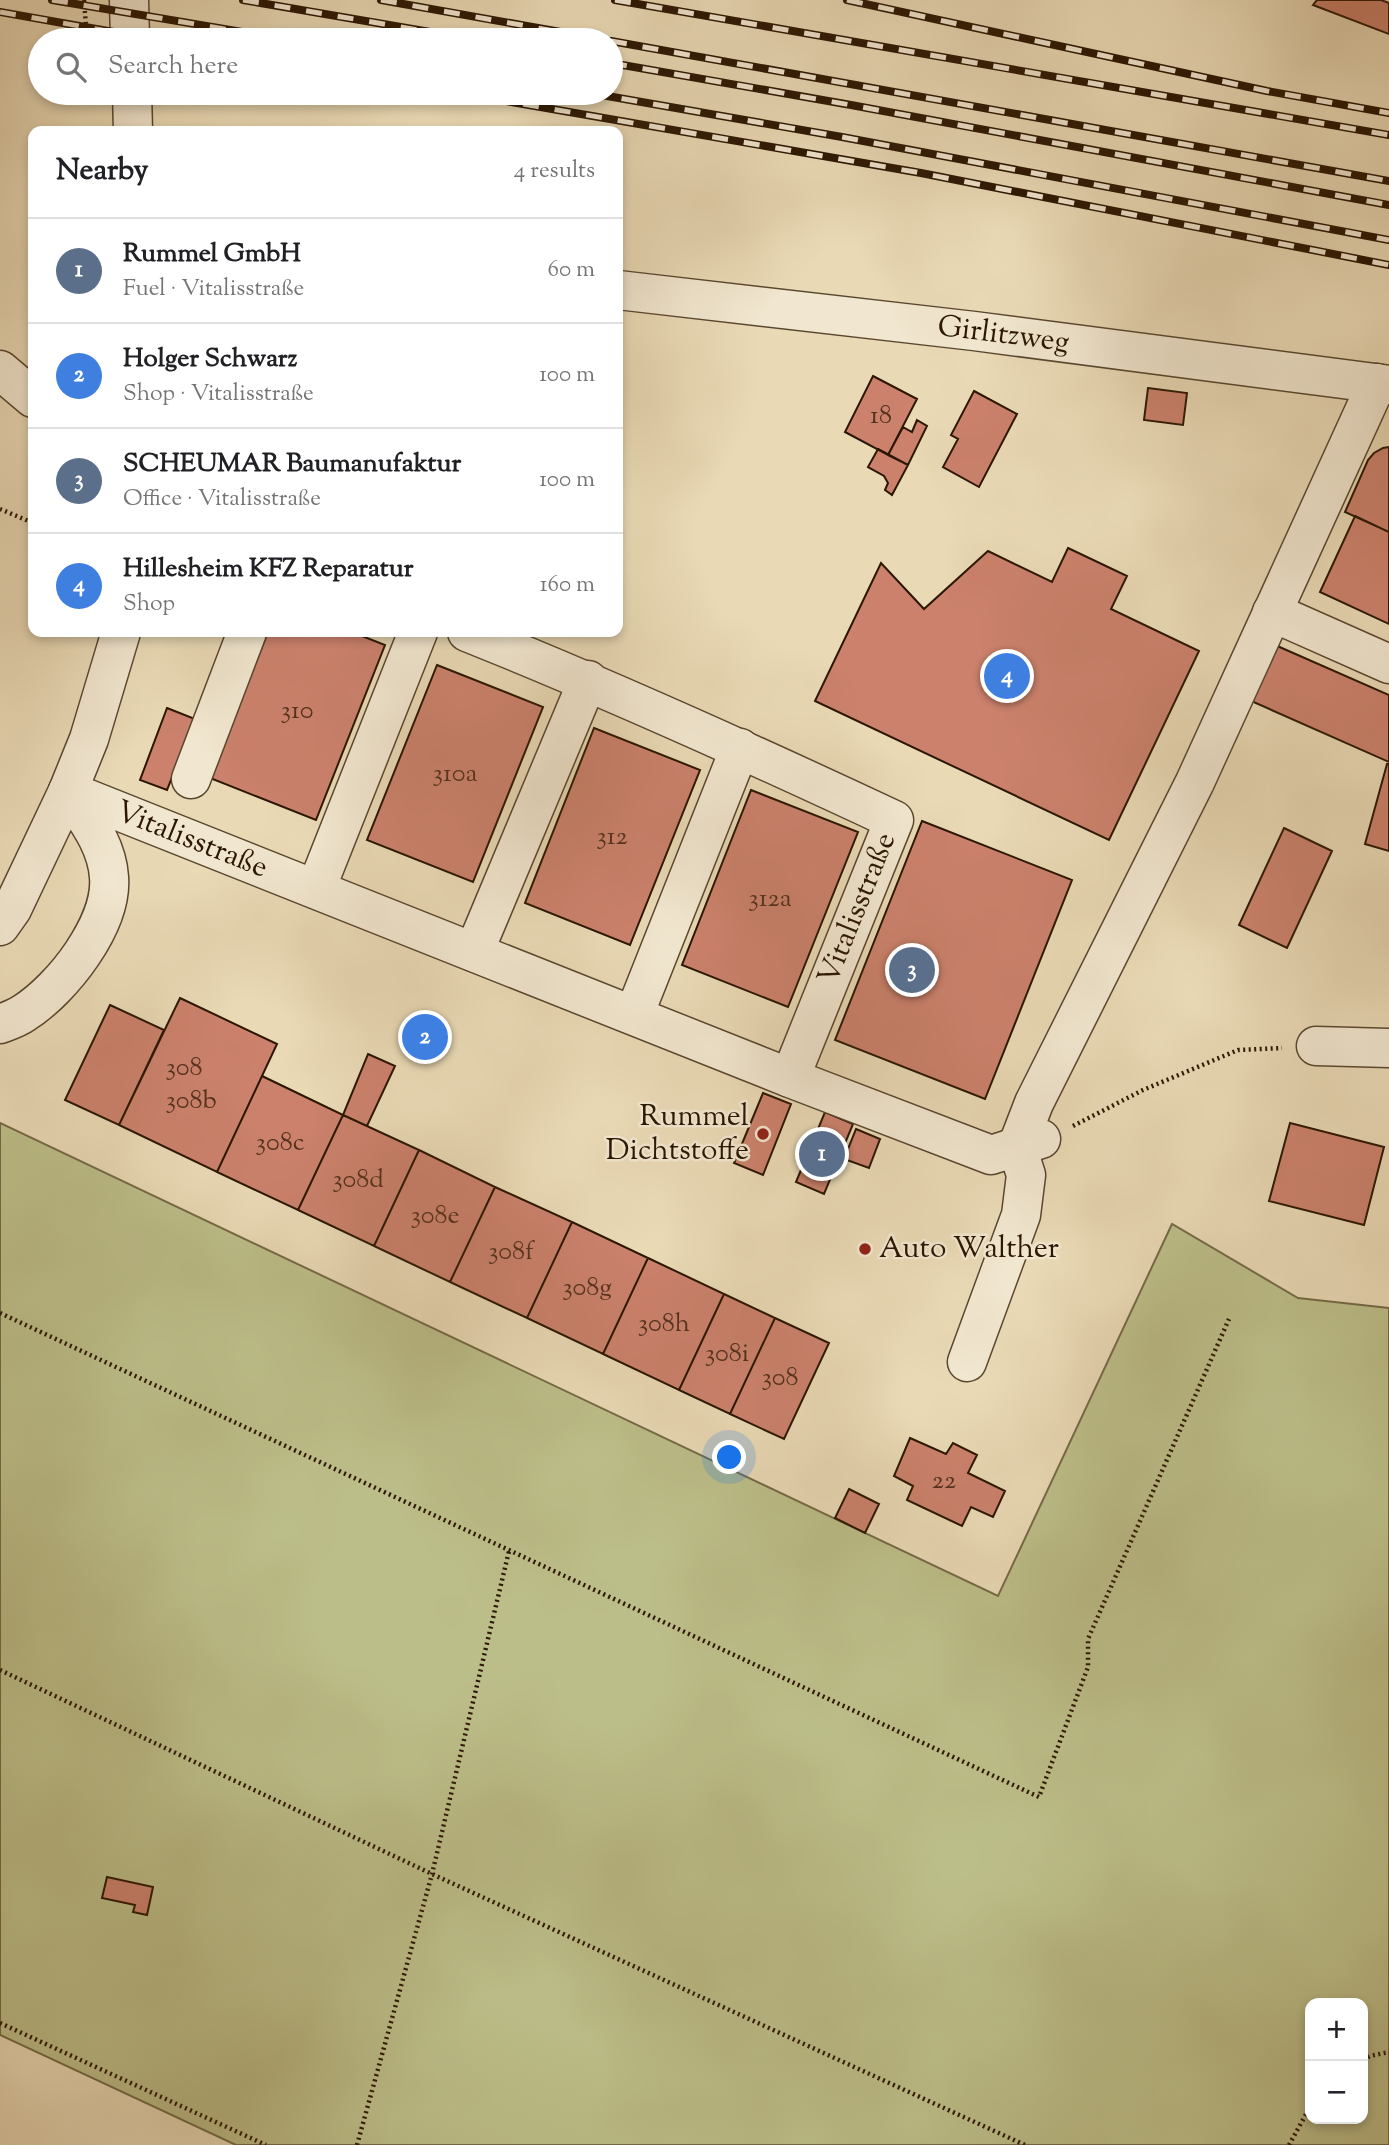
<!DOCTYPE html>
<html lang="en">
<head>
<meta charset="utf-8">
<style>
	body { margin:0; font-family:"Sorts Mill Goudy",serif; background:#f2f2f2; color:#202124 }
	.controls { position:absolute; right:21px; bottom:21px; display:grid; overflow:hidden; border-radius:14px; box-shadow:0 4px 10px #0003 }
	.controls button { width:63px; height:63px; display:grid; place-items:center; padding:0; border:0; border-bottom:2px solid #e0e0e0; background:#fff; color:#202124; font:35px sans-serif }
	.you { position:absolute; left:730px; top:1458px; width:24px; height:24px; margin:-18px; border:5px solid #fff; border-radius:50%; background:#1a73e8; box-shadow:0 0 0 10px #1a73e833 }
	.badge { display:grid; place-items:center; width:46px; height:46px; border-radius:50%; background:#8f2418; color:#fff; font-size:23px; font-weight:700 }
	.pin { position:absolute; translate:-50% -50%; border:4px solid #fff; box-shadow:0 2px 7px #0006 }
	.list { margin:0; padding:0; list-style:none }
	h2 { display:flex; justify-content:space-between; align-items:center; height:91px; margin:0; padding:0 28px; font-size:30px }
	h2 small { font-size:23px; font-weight:400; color:#757577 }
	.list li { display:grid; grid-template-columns:46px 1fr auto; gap:21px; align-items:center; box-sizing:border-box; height:105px; padding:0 28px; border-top:2px solid #e0e0e0 }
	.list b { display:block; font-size:26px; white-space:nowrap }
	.list p { margin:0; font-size:23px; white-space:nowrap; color:#757577 }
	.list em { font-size:23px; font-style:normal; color:#757577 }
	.icon { flex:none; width:38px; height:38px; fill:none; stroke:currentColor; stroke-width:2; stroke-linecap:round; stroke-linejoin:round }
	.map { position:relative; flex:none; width:1389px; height:2145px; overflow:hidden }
	.search { position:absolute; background:#fff; box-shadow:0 4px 10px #0003; left:28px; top:28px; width:595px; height:77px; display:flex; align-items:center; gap:18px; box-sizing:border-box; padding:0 24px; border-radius:38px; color:#757577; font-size:26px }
	.panel { position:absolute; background:#fff; box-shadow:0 4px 10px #0003; left:28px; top:126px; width:595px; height:511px; border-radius:14px }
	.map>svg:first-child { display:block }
</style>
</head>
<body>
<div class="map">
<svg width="1389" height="2145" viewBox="0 0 1389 2145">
	<rect width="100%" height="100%" fill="#e9d9b5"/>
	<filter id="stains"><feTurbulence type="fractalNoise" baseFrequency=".00286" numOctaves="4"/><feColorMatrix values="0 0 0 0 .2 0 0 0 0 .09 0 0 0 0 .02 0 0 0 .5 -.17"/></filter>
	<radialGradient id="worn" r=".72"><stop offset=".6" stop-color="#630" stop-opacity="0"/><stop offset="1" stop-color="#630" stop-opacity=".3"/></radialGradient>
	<!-- green -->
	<path fill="#bcbe89" stroke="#746a46" stroke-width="2" fill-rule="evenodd" d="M0,1123L998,1596L1172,1224L1298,1298L1389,1308V2145H236L0,2035ZM1310,2003H1363V2119H1310Z"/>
	<!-- building -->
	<path fill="#cb816c" stroke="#2b1602" stroke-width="2" d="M1317,0H1381L1389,3V34L1313,5Z
		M873,376L917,399L888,455L845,432Z
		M1148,388L1187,393L1183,425L1144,420Z
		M974,391L1017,414L979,487L943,467L958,439L951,435Z
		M917,420L927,426L908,465L888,455L903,427L912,432Z
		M1389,447V532L1345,512L1368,460L1374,453L1383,448Z
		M878,449L908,465L892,495L885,490L888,483L884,476L868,467Z
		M1355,516L1389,532V624L1320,592Z
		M1068,548L1127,576L1111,609L1199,651L1109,840L815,701L881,563L924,609L988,551L1052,582Z
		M268,632H352L385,645L316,820L210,778Z
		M1275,645L1389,695V762L1249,700Z
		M437,665L543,707L473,882L367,840Z
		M167,708L195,719L167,790L140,780Z
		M594,728L700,770L630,945L525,903Z
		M1387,764H1389V851L1365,844Z
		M751,790L858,832L788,1007L682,965Z
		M922,821L1072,880L985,1099L835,1040Z
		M1284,828L1332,851L1287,948L1239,925Z
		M180,998L277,1044L217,1172L119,1125Z
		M110,1005L164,1030L119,1125L65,1100Z
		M368,1054L395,1066L367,1126L343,1115Z
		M262,1076L343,1115L298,1210L217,1172Z
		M763,1093L791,1104L763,1175L734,1163Z
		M825,1112L853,1124L824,1194L796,1182Z
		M343,1115L419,1150L374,1246L298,1210Z
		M1290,1123L1384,1147L1364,1225L1269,1201Z
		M856,1129L880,1139L869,1168L844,1159Z
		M419,1150L495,1187L450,1282L374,1246Z
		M495,1187L572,1222L527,1318L450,1282Z
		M572,1222L648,1258L603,1354L527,1318Z
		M648,1258L724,1294L679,1390L603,1354Z
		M724,1294L775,1318L730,1414L679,1390Z
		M775,1318L829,1343L784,1439L730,1414Z
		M910,1438L946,1454L953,1443L977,1455L968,1473L1005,1491L993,1517L971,1507L962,1526L907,1500L913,1486L894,1476Z
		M849,1489L879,1504L865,1533L835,1518Z
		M107,1877L153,1887L147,1915L133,1912L135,1905L102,1898Z"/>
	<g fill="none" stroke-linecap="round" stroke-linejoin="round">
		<defs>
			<g id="minor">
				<path d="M129,0L130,40"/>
				<path d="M132,93L133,131"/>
				<path id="s1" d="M618,290L974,331L1389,385"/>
				<path d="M0,370L33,398"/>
				<path d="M1272,612L1389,664"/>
				<path d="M467,632C612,690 753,754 894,820L790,1078"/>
				<path d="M191,779L247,632"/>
				<path id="s2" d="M68,791L790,1078L991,1155L1041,1139"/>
				<path d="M316,889L418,632"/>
				<path d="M0,926L12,909L68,791L89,739L121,632"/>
				<path d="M474,952L588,680"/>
				<path d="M634,1015L740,748"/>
				<path d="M0,1024C8,1021 17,1018 24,1013C62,989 113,924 109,877C107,844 85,817 68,791"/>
				<path d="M1316,1046L1389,1048"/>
				<path d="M967,1362L1021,1215L1026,1175L1017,1147L1034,1103L1195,782L1377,383"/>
			</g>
		</defs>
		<!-- minor casing -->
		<use href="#minor" stroke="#5a472f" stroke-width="41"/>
		<!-- path -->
		<path stroke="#2b1602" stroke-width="4.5" stroke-dasharray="2 3.5" stroke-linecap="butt" d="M84,0L87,40
			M0,509L33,523
			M1073,1126L1143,1090L1238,1050L1282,1048
			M0,1313L1039,1797L1088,1667V1639L1229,1319
			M0,1670L432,1874L1025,2145
			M0,2023L266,2145
			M1363,2060L1370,2056L1389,2052
			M357,2145L432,1874L509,1551
			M1289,2145L1310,2107"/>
		<!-- minor -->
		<use href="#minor" stroke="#f1e6cf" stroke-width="38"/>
		<defs>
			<path id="rail" d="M52,0L290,40
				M243,0L477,40
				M381,0L605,40
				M615,0L1389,135
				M847,0L1267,91L1389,113
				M0,12L159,40
				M611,41L1389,181
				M611,63L851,105L1389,205
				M460,93L921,173L1389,265
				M590,93L842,137L1389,240"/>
		</defs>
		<!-- rail casing -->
		<use href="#rail" stroke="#2b1602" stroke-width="8"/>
		<!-- rail -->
		<use href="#rail" stroke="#f1e6cf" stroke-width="5" stroke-dasharray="16" stroke-linecap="butt"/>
	</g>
	<!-- markers -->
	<g fill="#8f2418" stroke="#f1e6cf" stroke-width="2.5">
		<circle cx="763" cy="1134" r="7"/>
		<circle cx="865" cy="1249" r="7"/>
	</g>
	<g text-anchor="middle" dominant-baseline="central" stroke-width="5" stroke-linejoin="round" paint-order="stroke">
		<!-- number labels -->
		<g font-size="26" fill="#53311c">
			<text x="881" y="416">18</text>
			<text x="297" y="711">310</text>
			<text x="455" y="774">310a</text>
			<text x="612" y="837">312</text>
			<text x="770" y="899">312a</text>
			<text x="184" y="1068">308</text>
			<text x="191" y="1101">308b</text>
			<text x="280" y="1143">308c</text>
			<text x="358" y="1180">308d</text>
			<text x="435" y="1216">308e</text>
			<text x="511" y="1252">308f</text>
			<text x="587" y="1288">308g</text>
			<text x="664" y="1324">308h</text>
			<text x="727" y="1354">308i</text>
			<text x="780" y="1378">308</text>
			<text x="944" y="1481">22</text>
		</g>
		<!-- street labels -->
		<g font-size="30" fill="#2b1602" stroke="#f1e6cf">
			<text stroke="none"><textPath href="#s1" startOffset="388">Girlitzweg</textPath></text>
			<text stroke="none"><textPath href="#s2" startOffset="133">Vitalisstraße</textPath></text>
			<text transform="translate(858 909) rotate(-68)">Vitalisstraße</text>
		</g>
		<!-- poi labels -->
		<g font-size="30" fill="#2b1602" stroke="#f1e6cf" text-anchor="end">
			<text x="749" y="1117">Rummel<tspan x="749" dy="34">Dichtstoffe</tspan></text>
			<text x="879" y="1249" text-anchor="start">Auto Walther</text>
		</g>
	</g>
	<rect width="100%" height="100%" filter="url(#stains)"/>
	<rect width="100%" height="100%" fill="url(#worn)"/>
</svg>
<div class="controls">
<button>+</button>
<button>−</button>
</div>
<div class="you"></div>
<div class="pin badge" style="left:822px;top:1154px;background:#5c6f8a">1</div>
<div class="pin badge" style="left:425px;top:1037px;background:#3f7fe0">2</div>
<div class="pin badge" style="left:912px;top:970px;background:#5c6f8a">3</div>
<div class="pin badge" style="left:1007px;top:676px;background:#3f7fe0">4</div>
<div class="search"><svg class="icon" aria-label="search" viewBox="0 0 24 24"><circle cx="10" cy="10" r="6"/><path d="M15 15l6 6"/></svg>Search here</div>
<section class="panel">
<h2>Nearby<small>4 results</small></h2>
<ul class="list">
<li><span class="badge" style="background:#5c6f8a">1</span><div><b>Rummel GmbH</b><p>Fuel · Vitalisstraße</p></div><em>60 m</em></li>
<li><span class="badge" style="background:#3f7fe0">2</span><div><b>Holger Schwarz</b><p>Shop · Vitalisstraße</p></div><em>100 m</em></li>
<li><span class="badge" style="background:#5c6f8a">3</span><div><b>SCHEUMAR Baumanufaktur</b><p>Office · Vitalisstraße</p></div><em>100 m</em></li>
<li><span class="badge" style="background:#3f7fe0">4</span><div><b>Hillesheim KFZ Reparatur</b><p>Shop</p></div><em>160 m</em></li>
</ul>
</section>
</div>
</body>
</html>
